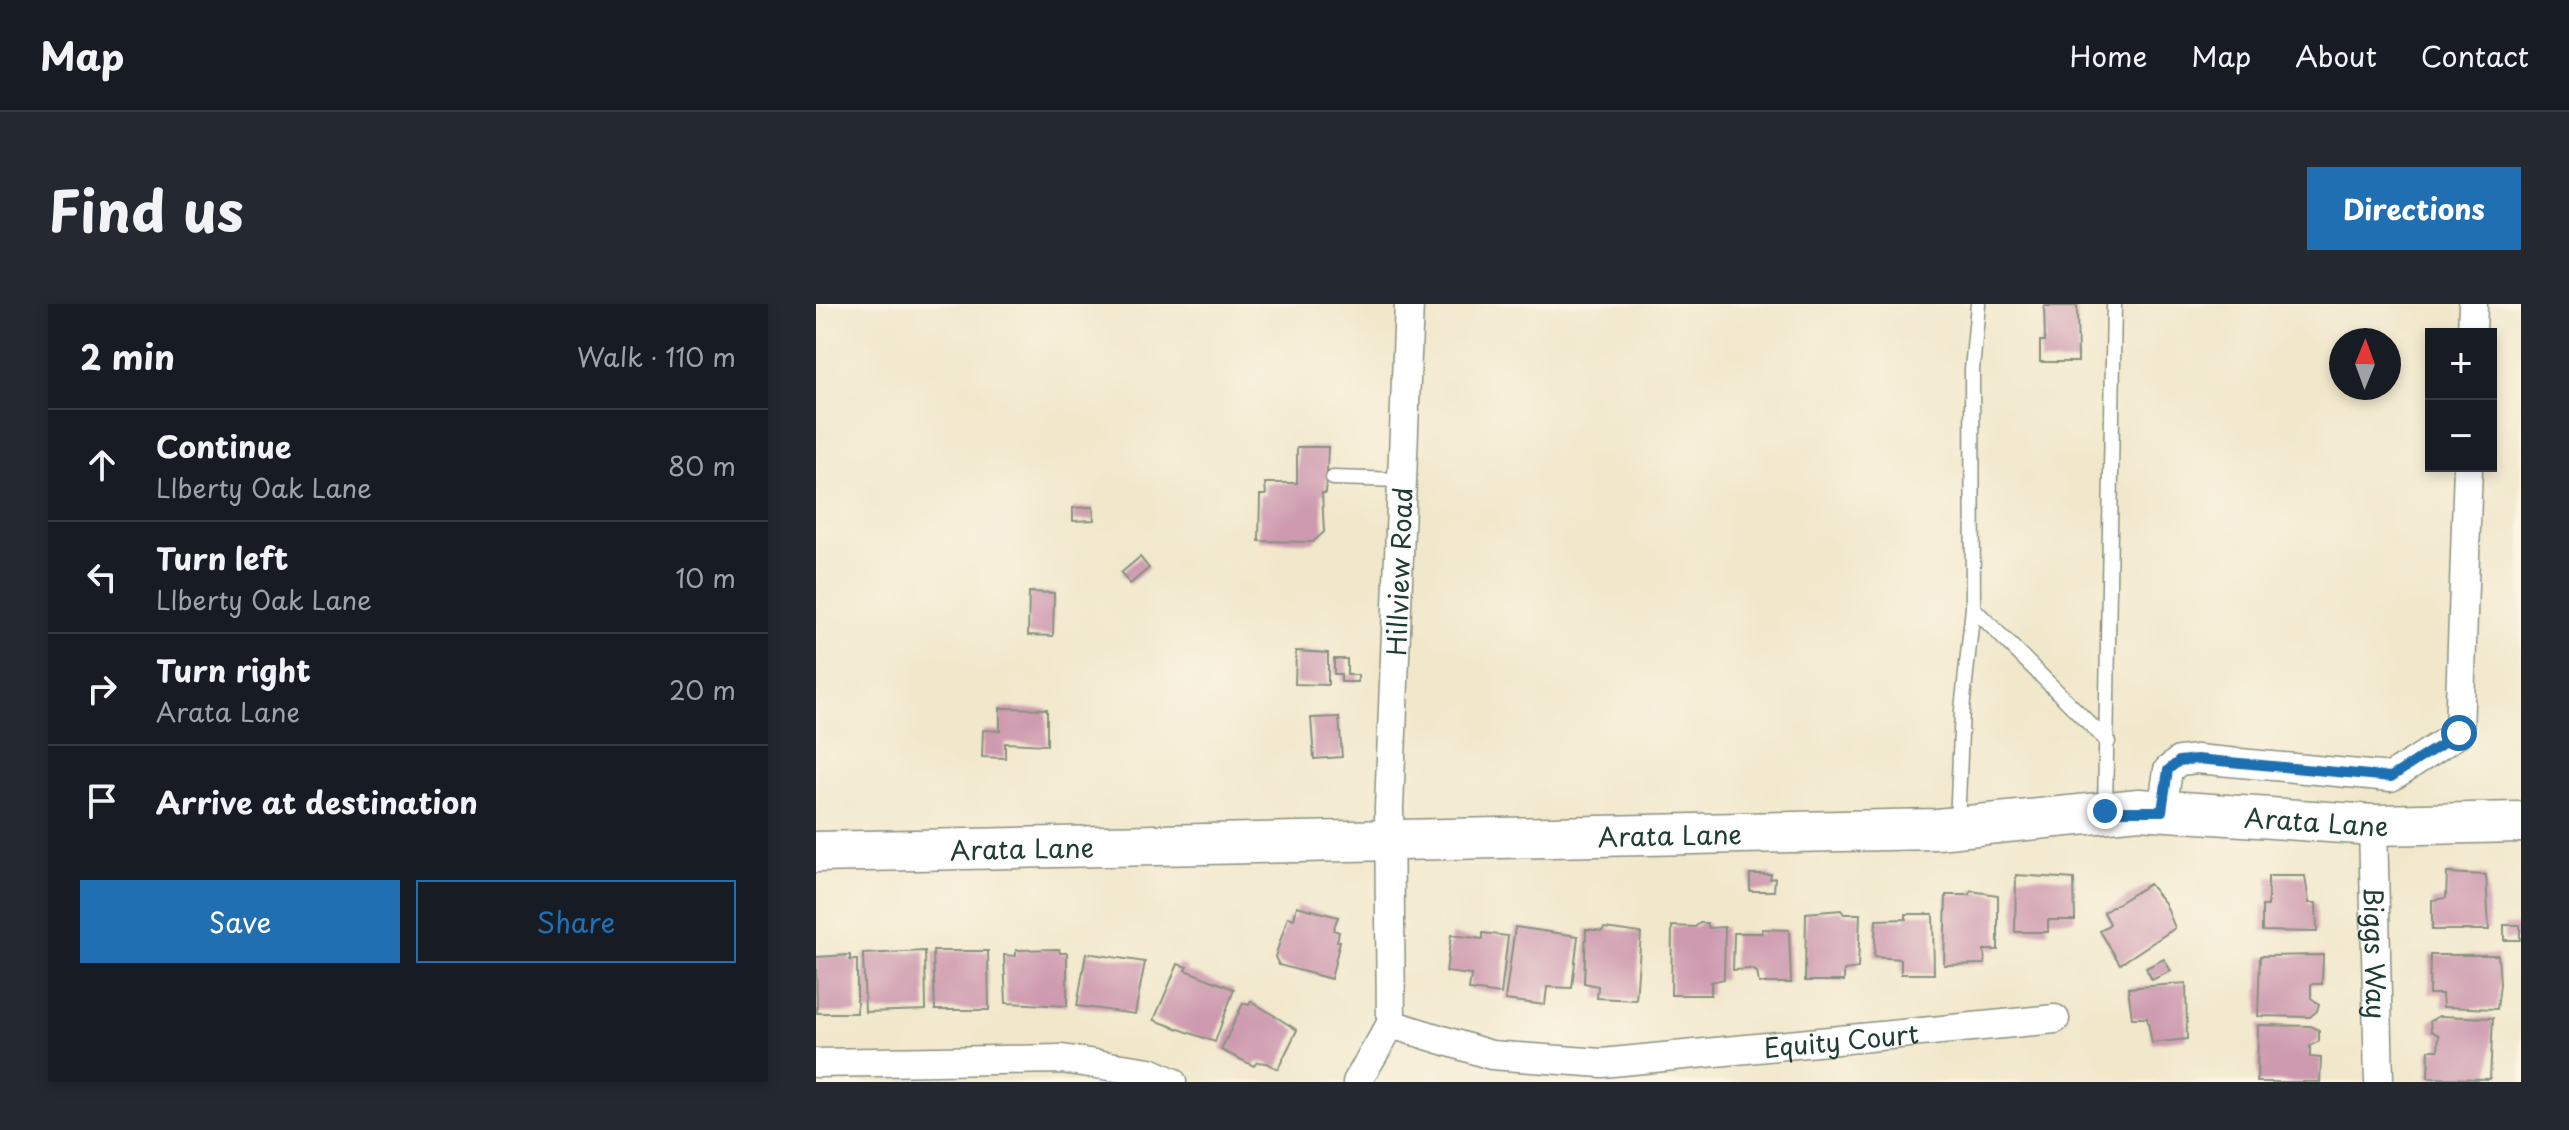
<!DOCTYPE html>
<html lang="en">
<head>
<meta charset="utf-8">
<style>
	body { margin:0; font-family:"Playpen Sans",sans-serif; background:#242831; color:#f1f3f6 }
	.controls { position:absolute; right:24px; top:24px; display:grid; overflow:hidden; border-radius:0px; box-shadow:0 4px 12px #0003 }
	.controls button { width:72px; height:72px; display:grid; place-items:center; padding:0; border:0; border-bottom:2px solid #363941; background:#171b24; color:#f1f3f6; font:40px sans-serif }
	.compass { position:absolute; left:1513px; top:24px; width:72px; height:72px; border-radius:50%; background:#171b24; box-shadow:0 4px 12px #0003; rotate:1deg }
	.stop { position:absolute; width:24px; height:24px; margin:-18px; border:6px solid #1f6fb2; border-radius:50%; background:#fff }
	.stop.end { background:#1f6fb2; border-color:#fff; box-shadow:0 2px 8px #0008 }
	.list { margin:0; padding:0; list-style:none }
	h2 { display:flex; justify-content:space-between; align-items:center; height:104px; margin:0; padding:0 32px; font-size:34px }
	h2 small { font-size:26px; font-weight:400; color:#9ea1a6 }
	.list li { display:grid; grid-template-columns:52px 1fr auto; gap:24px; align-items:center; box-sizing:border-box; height:112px; padding:0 32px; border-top:2px solid #363941 }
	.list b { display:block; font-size:30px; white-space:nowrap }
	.list p { margin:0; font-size:26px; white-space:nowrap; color:#9ea1a6 }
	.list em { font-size:26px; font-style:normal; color:#9ea1a6 }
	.actions { display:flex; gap:16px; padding:24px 32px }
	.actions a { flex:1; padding:18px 0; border:2px solid #1f6fb2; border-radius:0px; text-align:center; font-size:28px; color:#1f6fb2 }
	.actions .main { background:#1f6fb2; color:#fff }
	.icon { flex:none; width:44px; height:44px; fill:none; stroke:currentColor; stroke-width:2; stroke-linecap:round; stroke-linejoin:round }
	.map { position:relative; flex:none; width:1705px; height:778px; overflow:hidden; border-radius:0px }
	header { display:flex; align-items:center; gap:48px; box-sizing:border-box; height:112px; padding:0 40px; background:#171b24; border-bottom:2px solid #363941 }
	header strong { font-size:38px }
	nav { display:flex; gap:44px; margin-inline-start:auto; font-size:28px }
	.intro { display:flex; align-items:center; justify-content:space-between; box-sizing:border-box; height:192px; padding:0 48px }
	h1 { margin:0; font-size:56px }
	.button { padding:20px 36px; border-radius:0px; background:#1f6fb2; color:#fff; font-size:28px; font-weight:700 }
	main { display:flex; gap:48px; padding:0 48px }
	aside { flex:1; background:#171b24; border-radius:0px; box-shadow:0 4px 12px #0003 }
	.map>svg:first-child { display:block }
</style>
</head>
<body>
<header>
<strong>Map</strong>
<nav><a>Home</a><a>Map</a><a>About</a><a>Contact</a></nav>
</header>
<div class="intro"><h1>Find us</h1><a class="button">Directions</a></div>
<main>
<aside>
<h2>2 min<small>Walk · 110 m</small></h2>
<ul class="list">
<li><svg class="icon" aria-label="ahead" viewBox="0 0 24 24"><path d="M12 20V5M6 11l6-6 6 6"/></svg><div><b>Continue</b><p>LIberty Oak Lane</p></div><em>80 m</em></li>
<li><svg class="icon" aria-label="left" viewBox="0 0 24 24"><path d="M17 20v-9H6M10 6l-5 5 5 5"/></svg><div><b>Turn left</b><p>LIberty Oak Lane</p></div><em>10 m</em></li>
<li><svg class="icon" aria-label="right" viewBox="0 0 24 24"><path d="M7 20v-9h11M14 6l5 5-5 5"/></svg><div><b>Turn right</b><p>Arata Lane</p></div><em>20 m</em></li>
<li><svg class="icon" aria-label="arrive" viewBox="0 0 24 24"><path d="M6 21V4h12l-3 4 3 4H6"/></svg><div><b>Arrive at destination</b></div></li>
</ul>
<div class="actions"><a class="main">Save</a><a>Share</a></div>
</aside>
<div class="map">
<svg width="1705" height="778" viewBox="0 0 1705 778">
	<rect width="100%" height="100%" fill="#fcf5e5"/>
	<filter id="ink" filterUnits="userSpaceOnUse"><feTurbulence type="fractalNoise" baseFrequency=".0125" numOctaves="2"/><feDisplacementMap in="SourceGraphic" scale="16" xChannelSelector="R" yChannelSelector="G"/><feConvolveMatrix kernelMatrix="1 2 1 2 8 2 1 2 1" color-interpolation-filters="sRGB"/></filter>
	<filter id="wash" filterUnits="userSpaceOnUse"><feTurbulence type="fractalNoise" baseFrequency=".006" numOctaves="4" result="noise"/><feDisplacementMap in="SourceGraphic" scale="32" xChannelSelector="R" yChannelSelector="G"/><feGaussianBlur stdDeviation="1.8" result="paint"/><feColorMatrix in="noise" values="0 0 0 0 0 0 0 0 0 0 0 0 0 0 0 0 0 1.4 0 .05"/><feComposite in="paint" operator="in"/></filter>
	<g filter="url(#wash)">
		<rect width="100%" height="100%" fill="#f1e8cc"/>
		<g id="blocks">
			<!-- building -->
			<path fill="#cd9aaf" d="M1228,2H1261L1262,58H1224V37H1229Z
				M481,143H512L510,189H506L508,228L497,238L443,237L444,191H450L449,179H481Z
				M277,203L278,216L257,217V204Z
				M324,253L333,264L314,280L305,269Z
				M213,288L238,289L237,332L212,331Z
				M480,347L512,349V381L479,380Z
				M518,355H531V371H542V378H525V370H518Z
				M184,404L231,405V441L189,439V454L166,453L167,426L184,427Z
				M523,413L526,453L498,455L495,414Z
				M1631,569L1670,571L1673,626H1616V596L1630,594Z
				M934,570H955L954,575L959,574L958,587H934Z
				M1200,571L1258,575L1259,616H1232V628H1199Z
				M1452,572H1489L1493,599H1500L1501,628L1446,627V602H1452Z
				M1333,580L1349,599L1359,624L1304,660L1284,627L1294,620L1288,608Z
				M1155,587L1182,591V646H1168L1169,660L1128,661L1130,591H1153Z
				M481,602L522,613L517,626L523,628L521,637H524L515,675L463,661L459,653L472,613L478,615Z
				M1025,606L1028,610H1044L1042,664L1028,666V677H989L990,609Z
				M1090,610H1117L1118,670H1085V655L1058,653L1060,616L1090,615Z
				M884,619H891L893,624L909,623L908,675L895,678V691H855L856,622L879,623Z
				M1688,621H1704V636H1688Z
				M699,623L762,632L756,684L731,683L729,701L689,696Z
				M788,624L825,629L820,696L781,694L782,682L768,679L770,625L786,627Z
				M946,625L973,626L975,679H943L941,668L935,665L917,666L918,629H946Z
				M667,629L692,632L685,690L653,686L655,671L630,668L635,631L667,635Z
				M243,645L244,649H251V702L190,699L188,651L200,652V646Z
				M109,647L110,706L49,708L47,650Z
				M117,647H172L173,706H119Z
				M270,649L329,658L319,710L261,702Z
				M34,651V656H41V709H1L0,653Z
				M1507,651L1506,680H1495V694L1503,700L1501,707L1494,713L1442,712L1444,652Z
				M1614,651H1682L1684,680L1681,705L1627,703L1626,690H1613Z
				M1348,655L1355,667L1336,676L1330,664Z
				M362,660L371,663L369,666L418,685L399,738L338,716Z
				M1370,679L1371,735L1336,739L1331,714H1316L1312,684Z
				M435,697L481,726L462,765L450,759L441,758L438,762L405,746L427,699L433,701Z
				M1623,712L1677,714L1674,775L1612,774L1613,746H1622L1623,731L1615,727L1614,717Z
				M1442,721L1495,722L1503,726V737L1494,742V753L1505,754L1504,778H1441Z"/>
		</g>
	</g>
	<g filter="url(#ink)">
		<use href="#blocks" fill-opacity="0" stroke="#889280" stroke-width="2"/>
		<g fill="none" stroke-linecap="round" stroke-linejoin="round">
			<defs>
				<path id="lane" d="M517,174L586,176
					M1157,304L1292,438
					M1289,507L1298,0
					M1141,519L1146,406L1157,304L1156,66L1162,0"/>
				<g id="street">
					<path d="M1656,30L1657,0"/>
					<path d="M1346,507L1352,466L1363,457L1381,455L1575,473L1643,429L1652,162"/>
					<path id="s1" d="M1557,521L1563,778"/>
					<path id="s2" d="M575,720L675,751L786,759L1239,715"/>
					<path d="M0,759L246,755L334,768L356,778"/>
					<path id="s3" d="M541,778L575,720L573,504L593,0"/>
				</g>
				<g id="secondary">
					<path id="s4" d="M0,548L1121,525L1323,505L1557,521L1705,518"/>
				</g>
			</defs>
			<!-- lane casing -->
			<use href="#lane" stroke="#889280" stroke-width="17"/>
			<!-- street casing -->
			<use href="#street" stroke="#889280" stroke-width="31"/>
			<!-- secondary casing -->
			<use href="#secondary" stroke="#889280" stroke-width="43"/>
			<!-- lane -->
			<use href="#lane" stroke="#fff" stroke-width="14"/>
			<!-- street -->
			<use href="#street" stroke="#fff" stroke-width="28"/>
			<!-- secondary -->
			<use href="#secondary" stroke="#fff" stroke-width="40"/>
		</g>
	</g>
	<g fill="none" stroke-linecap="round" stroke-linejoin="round" filter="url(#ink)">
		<!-- route -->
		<path stroke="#1f6fb2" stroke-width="10" d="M1289,507H1346L1352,466L1363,457L1381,455L1575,473L1643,429"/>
	</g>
	<g text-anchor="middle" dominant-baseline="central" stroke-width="7" stroke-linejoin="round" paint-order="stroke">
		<!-- street labels -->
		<g font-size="26" fill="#1f3d34" stroke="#fcf5e5">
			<text stroke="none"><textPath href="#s3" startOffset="520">Hillview Road</textPath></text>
			<text stroke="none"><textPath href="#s4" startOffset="1502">Arata Lane</textPath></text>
			<text stroke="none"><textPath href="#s4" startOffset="854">Arata Lane</textPath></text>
			<text stroke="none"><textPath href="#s4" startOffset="206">Arata Lane</textPath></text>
			<text stroke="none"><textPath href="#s1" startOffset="128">Biggs Way</textPath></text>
			<text stroke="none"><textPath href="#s2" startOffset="456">Equity Court</textPath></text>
		</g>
	</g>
</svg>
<div class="controls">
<button>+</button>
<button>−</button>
</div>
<svg class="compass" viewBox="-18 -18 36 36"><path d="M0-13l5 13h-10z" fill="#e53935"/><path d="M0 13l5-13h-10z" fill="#9ea1a6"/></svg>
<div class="stop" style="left:1643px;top:429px"></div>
<div class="stop end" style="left:1289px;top:507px"></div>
</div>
</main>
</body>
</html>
